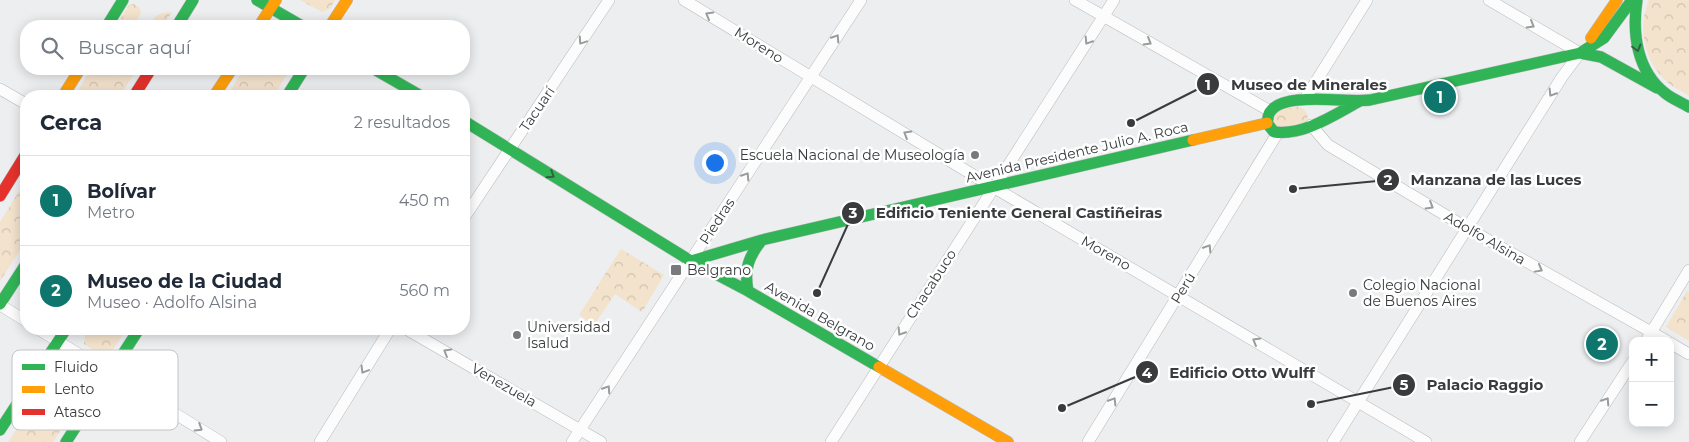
<!DOCTYPE html>
<html lang="es">
<head>
<meta charset="utf-8">
<style>
	body { margin:0; font-family:Montserrat,sans-serif; background:#f2f2f3; color:#1f2937 }
	.controls { position:absolute; right:15px; bottom:15px; display:grid; overflow:hidden; border-radius:10px; box-shadow:0 2px 12px #0003 }
	.controls button { width:45px; height:45px; display:grid; place-items:center; padding:0; border:0; border-bottom:1px solid #e0e1e3; background:#fff; color:#1f2937; font:25px sans-serif }
	.you { position:absolute; left:714px; top:162px; width:18px; height:18px; margin:-12px; border:4px solid #fff; border-radius:50%; background:#1a73e8; box-shadow:0 0 0 8px #1a73e833 }
	.badge { display:grid; place-items:center; width:32px; height:32px; border-radius:50%; background:#0f766e; color:#fff; font-size:16px; font-weight:700 }
	.pin { position:absolute; translate:-50% -50%; border:2px solid #fff; box-shadow:0 1px 5px #0006 }
	.list { margin:0; padding:0; list-style:none }
	h2 { display:flex; justify-content:space-between; align-items:center; height:65px; margin:0; padding:0 20px; font-size:21px }
	h2 small { font-size:16px; font-weight:400; color:#747a83 }
	.list li { display:grid; grid-template-columns:32px 1fr auto; gap:15px; align-items:center; box-sizing:border-box; height:90px; padding:0 20px; border-top:1px solid #e0e1e3 }
	.list b { display:block; font-size:19px; white-space:nowrap }
	.list p { margin:0; font-size:16px; white-space:nowrap; color:#747a83 }
	.list em { font-size:16px; font-style:normal; color:#747a83 }
	.icon { flex:none; width:28px; height:28px; fill:none; stroke:currentColor; stroke-width:2; stroke-linecap:round; stroke-linejoin:round }
	.map { position:relative; flex:none; width:1689px; height:442px; overflow:hidden }
	.search { position:absolute; background:#fff; box-shadow:0 2px 12px #0003; left:20px; top:20px; width:450px; height:55px; display:flex; align-items:center; gap:12px; box-sizing:border-box; padding:0 18px; border-radius:20px; color:#747a83; font-size:19px }
	.panel { position:absolute; background:#fff; box-shadow:0 2px 12px #0003; left:20px; top:90px; width:450px; height:245px; border-radius:20px }
	.map>svg:first-child { display:block }
</style>
</head>
<body>
<div class="map">
<svg width="1689" height="442" viewBox="0 0 1689 442">
	<defs>
		<pattern id="park-crowns" width="20" height="18" patternUnits="userSpaceOnUse" patternTransform="scale(1.25)"><rect width="20" height="18" fill="#f3e2cc"/><path d="M2 6a3 3 0 1 1 6 0M12 15a3 3 0 1 1 6 0" fill="none" stroke="#d1c3b0"/></pattern>
	</defs>
	<rect width="100%" height="100%" fill="#eceef0"/>
	<!-- park -->
	<path fill="url(#park-crowns)" d="M300,0H335L330,9L322,12Z
		M1649,0H1689V96C1680,90 1670,86 1663,78C1643,58 1638,25 1649,0Z
		M134,4L140,8L141,13L133,26H116L129,5Z
		M172,12L163,26H149C157,14 157,13 172,12Z
		M91,69H137L120,96H75Z
		M244,69H290L274,96H227Z
		M1298,107C1306,108 1308,114 1308,121L1281,132L1271,117L1279,109Z
		M26,180V241L0,281V222Z
		M621,249L664,275L642,312L615,294L594,325L579,315Z
		M1687,291L1689,292V341L1666,327Z
		M86,329H127L114,348L101,355L84,344Z
		M65,360H72L90,372L92,378L89,387L53,442H8L59,366Z"/>
	<g fill="none" stroke-linecap="round" stroke-linejoin="round">
		<defs>
			<path id="street" d="M684,0L993,187L1426,442
				M1075,0L1270,111
				M0,89L26,104
				M1305,99L1367,0
				M1311,125L1328,145L1467,228L1667,341
				M464,218L609,0
				M0,305L26,321
				M38,329L221,442
				M406,329L601,442
				M1646,341L1689,270
				M1670,343L1689,354
				M320,442L390,329
				M572,442L861,0
				M831,442L1114,0
				M1088,442L1277,134
				M1333,442L1562,77L1580,53L1489,0
				M1580,442L1633,361"/>
			<path id="fast" d="M257,0L302,26
				M1637,0C1632,34 1637,71 1665,93C1672,99 1681,102 1689,107
				M107,26L123,0
				M177,26L193,0
				M1580,53L1601,57L1657,88
				M374,69L421,96
				M287,96L304,69
				M1360,101C1334,115 1304,136 1274,132L1267,123C1268,120 1268,114 1270,112C1283,91 1347,103 1370,100L1580,53L1604,38L1632,0
				M464,121L691,261L748,291L879,367
				M691,261L762,240L1193,140
				M748,291C744,270 748,257 762,240
				M0,304L26,264
				M0,430L66,329
				M66,442L139,329"/>
			<path id="slow" d="M259,26L276,0
				M330,26L347,0
				M1591,38L1617,0
				M63,96L80,69
				M214,96L232,69
				M1193,140L1267,123
				M879,367L1008,442"/>
			<path id="jam" d="M134,96L151,69
				M0,196L26,154"/>
		</defs>
		<!-- street casing -->
		<use href="#street" stroke="#b8babc" stroke-width="12"/>
		<!-- fast casing -->
		<use href="#fast" stroke="#b8babc" stroke-width="12"/>
		<!-- slow casing -->
		<use href="#slow" stroke="#b8babc" stroke-width="12"/>
		<!-- jam casing -->
		<use href="#jam" stroke="#b8babc" stroke-width="12"/>
		<!-- street -->
		<use href="#street" stroke="#fcfcfd" stroke-width="11"/>
		<!-- fast -->
		<use href="#fast" stroke="#30b455" stroke-width="11"/>
		<!-- slow -->
		<use href="#slow" stroke="#ff9f0a" stroke-width="11"/>
		<!-- jam -->
		<use href="#jam" stroke="#e5322d" stroke-width="11"/>
	</g>
	<!-- one-way arrows -->
	<defs><path id="oneway-chevron" d="M-2-3.5L2.5 0L-2 3.5" fill="none" stroke-width="1.6" stroke-linecap="round" stroke-linejoin="round" transform="scale(1.25)"/></defs>
	<g stroke="#9a9c9c">
		<use href="#oneway-chevron" transform="translate(709 15) rotate(-150)"/>
		<use href="#oneway-chevron" transform="translate(1531 25) rotate(30)"/>
		<use href="#oneway-chevron" transform="translate(836 38) rotate(-57)"/>
		<use href="#oneway-chevron" transform="translate(582 41) rotate(124)"/>
		<use href="#oneway-chevron" transform="translate(1088 41) rotate(123)"/>
		<use href="#oneway-chevron" transform="translate(1148 42) rotate(30)"/>
		<use href="#oneway-chevron" transform="translate(1552 93) rotate(122)"/>
		<use href="#oneway-chevron" transform="translate(907 134) rotate(-149)"/>
		<use href="#oneway-chevron" transform="translate(746 176) rotate(-57)"/>
		<use href="#oneway-chevron" transform="translate(1430 206) rotate(31)"/>
		<use href="#oneway-chevron" transform="translate(1208 248) rotate(-58)"/>
		<use href="#oneway-chevron" transform="translate(1539 269) rotate(29)"/>
		<use href="#oneway-chevron" transform="translate(901 332) rotate(123)"/>
		<use href="#oneway-chevron" transform="translate(1256 341) rotate(-150)"/>
		<use href="#oneway-chevron" transform="translate(447 352) rotate(-150)"/>
		<use href="#oneway-chevron" transform="translate(364 370) rotate(121)"/>
		<use href="#oneway-chevron" transform="translate(607 389) rotate(-57)"/>
		<use href="#oneway-chevron" transform="translate(1113 401) rotate(-58)"/>
		<use href="#oneway-chevron" transform="translate(1606 401) rotate(-57)"/>
		<use href="#oneway-chevron" transform="translate(199 428) rotate(32)"/>
	</g>
	<g stroke="#365f44">
		<use href="#oneway-chevron" transform="translate(1637 48) rotate(75)"/>
		<use href="#oneway-chevron" transform="translate(551 175) rotate(33)"/>
	</g>
	<!-- markers -->
	<g fill="#787a7b" stroke="#fff" stroke-width="2">
		<circle cx="975" cy="155" r="5"/>
		<rect x="670" y="264" width="12" height="12" rx="2.5"/>
		<circle cx="1353" cy="293" r="5"/>
		<circle cx="517" cy="335" r="5"/>
	</g>
	<g text-anchor="middle" dominant-baseline="central" stroke-width="5" stroke-linejoin="round" paint-order="stroke">
		<!-- street labels -->
		<g font-size="14" fill="#393b3c" stroke="#fff">
			<text transform="translate(759 45) rotate(32)">Moreno</text>
			<text transform="translate(537 109) rotate(-56)">Tacuarí</text>
			<text transform="translate(1077 152) rotate(-13)">Avenida Presidente Julio A. Roca</text>
			<text transform="translate(717 221) rotate(-57)">Piedras</text>
			<text transform="translate(1485 238) rotate(30)">Adolfo Alsina</text>
			<text transform="translate(1106 253) rotate(30)">Moreno</text>
			<text transform="translate(931 284) rotate(-57)">Chacabuco</text>
			<text transform="translate(1183 288) rotate(-58)">Perú</text>
			<text transform="translate(820 316) rotate(30)">Avenida Belgrano</text>
			<text transform="translate(504 385) rotate(30)">Venezuela</text>
		</g>
		<!-- poi labels -->
		<g font-size="14" fill="#393b3c" stroke="#fff" text-anchor="start">
			<text x="965" y="155" text-anchor="end">Escuela Nacional de Museología</text>
			<text x="687" y="270">Belgrano</text>
			<text x="1363" y="285">Colegio Nacional<tspan x="1363" dy="16">de Buenos Aires</tspan></text>
			<text x="527" y="327">Universidad<tspan x="527" dy="16">Isalud</tspan></text>
		</g>
	</g>
	<!-- legend -->
	<rect x="12" y="350" width="166" height="80" rx="8" fill="#fff" stroke="#c4c4c4" stroke-width="1"/>
	<rect x="22" y="364" width="23" height="6" fill="#30b455"/>
	<rect x="22" y="386" width="23" height="7" fill="#ff9f0a"/>
	<rect x="22" y="409" width="23" height="6" fill="#e5322d"/>
	<g font-size="14" fill="#393b3c">
		<text x="54" y="372">Fluido</text>
		<text x="54" y="394">Lento</text>
		<text x="54" y="417">Atasco</text>
	</g>
	<!-- callouts -->
	<path fill="none" stroke="#393b3c" stroke-width="2" d="M1131 123L1208 84M1293 189L1388 180M817 293L853 213M1062 408L1147 372M1311 404L1404 385"/>
	<g fill="#393b3c" stroke="#fff" stroke-width="2">
		<circle cx="1131" cy="123" r="5"/>
		<circle cx="1293" cy="189" r="5"/>
		<circle cx="817" cy="293" r="5"/>
		<circle cx="1062" cy="408" r="5"/>
		<circle cx="1311" cy="404" r="5"/>
		<circle cx="1208" cy="84" r="12"/>
		<circle cx="1388" cy="180" r="12"/>
		<circle cx="853" cy="213" r="12"/>
		<circle cx="1147" cy="372" r="12"/>
		<circle cx="1404" cy="385" r="12"/>
	</g>
	<g font-size="15" text-anchor="middle" font-weight="bold" fill="#fff">
		<text x="1208" y="90">1</text>
		<text x="1388" y="185">2</text>
		<text x="853" y="218">3</text>
		<text x="1147" y="378">4</text>
		<text x="1404" y="390">5</text>
	</g>
	<g font-size="15" text-anchor="middle" font-weight="bold" fill="#393b3c" stroke="#fff" stroke-width="5" stroke-linejoin="round" paint-order="stroke">
		<text x="1309" y="90">Museo de Minerales</text>
		<text x="1496" y="185">Manzana de las Luces</text>
		<text x="1019" y="218">Edificio Teniente General Castiñeiras</text>
		<text x="1242" y="378">Edificio Otto Wulff</text>
		<text x="1485" y="390">Palacio Raggio</text>
	</g>
</svg>
<div class="controls">
<button>+</button>
<button>−</button>
</div>
<div class="you"></div>
<div class="pin badge" style="left:1440px;top:97px">1</div>
<div class="pin badge" style="left:1602px;top:344px">2</div>
<div class="search"><svg class="icon" aria-label="search" viewBox="0 0 24 24"><circle cx="10" cy="10" r="6"/><path d="M15 15l6 6"/></svg>Buscar aquí</div>
<section class="panel">
<h2>Cerca<small>2 resultados</small></h2>
<ul class="list">
<li><span class="badge">1</span><div><b>Bolívar</b><p>Metro</p></div><em>450 m</em></li>
<li><span class="badge">2</span><div><b>Museo de la Ciudad</b><p>Museo · Adolfo Alsina</p></div><em>560 m</em></li>
</ul>
</section>
</div>
</body>
</html>
